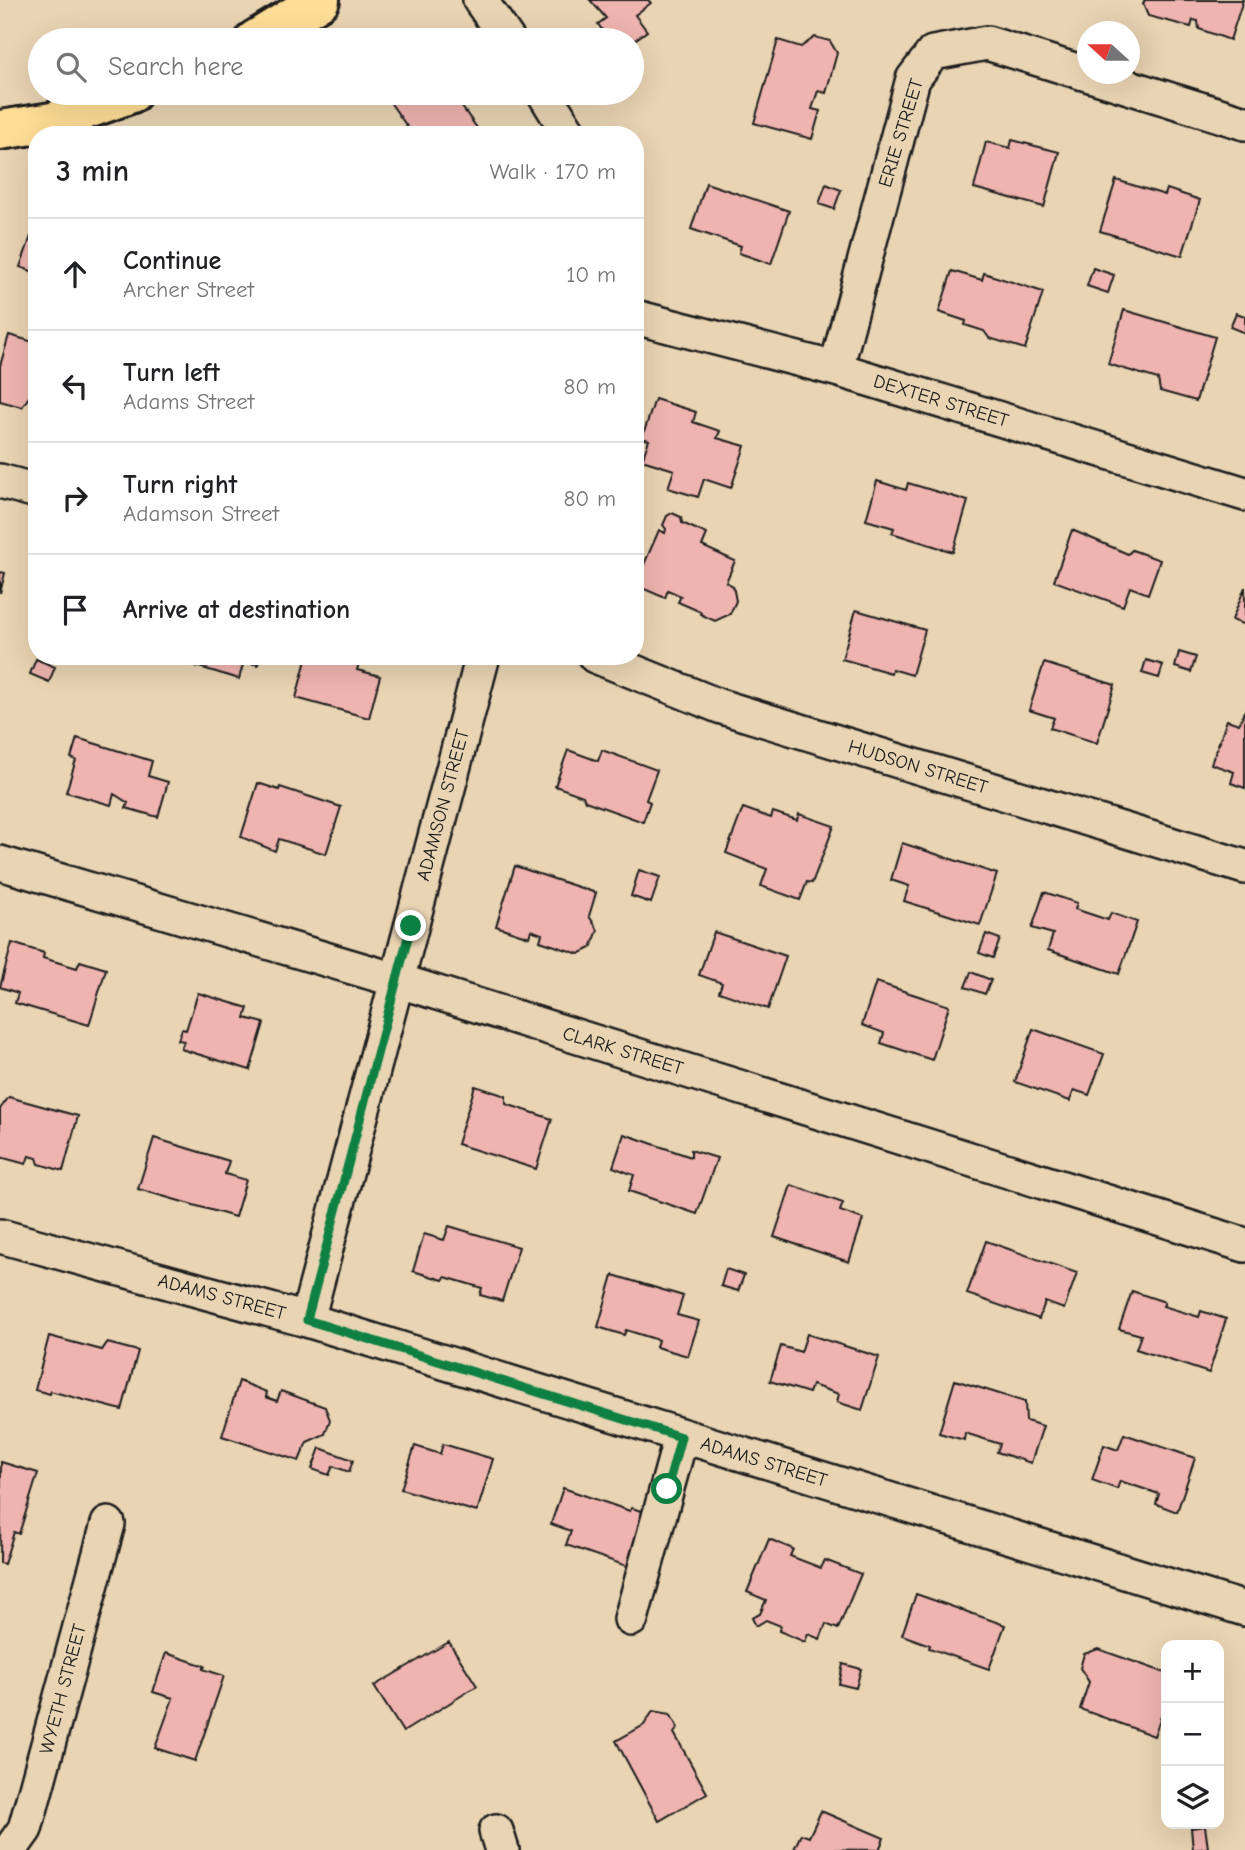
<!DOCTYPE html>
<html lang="en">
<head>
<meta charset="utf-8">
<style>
	body { margin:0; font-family:"Comic Neue",sans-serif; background:#f2f2f2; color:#202124 }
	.controls { position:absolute; right:21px; bottom:21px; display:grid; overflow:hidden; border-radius:14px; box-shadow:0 7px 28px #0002 }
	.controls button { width:63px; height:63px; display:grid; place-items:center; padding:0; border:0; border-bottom:2px solid #e0e0e0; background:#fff; color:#202124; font:35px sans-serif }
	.compass { position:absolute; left:1077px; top:21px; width:63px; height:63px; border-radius:50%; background:#fff; box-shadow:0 7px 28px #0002; rotate:291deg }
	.stop { position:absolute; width:21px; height:21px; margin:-16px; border:5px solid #0b8043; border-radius:50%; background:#fff }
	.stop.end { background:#0b8043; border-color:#fff; box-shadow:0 2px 7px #0008 }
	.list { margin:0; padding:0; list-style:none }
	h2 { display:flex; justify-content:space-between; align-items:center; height:91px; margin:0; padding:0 28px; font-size:30px }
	h2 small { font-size:23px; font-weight:400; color:#757577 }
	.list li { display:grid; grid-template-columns:46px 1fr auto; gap:21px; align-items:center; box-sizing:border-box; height:112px; padding:0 28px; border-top:2px solid #e0e0e0 }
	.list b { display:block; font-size:26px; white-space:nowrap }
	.list p { margin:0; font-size:23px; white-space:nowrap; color:#757577 }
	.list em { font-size:23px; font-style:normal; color:#757577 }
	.icon { flex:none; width:38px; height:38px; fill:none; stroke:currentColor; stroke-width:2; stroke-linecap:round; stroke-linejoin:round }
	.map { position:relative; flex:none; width:1245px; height:1850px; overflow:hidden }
	.search { position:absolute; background:#fff; box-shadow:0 7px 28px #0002; left:28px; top:28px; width:616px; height:77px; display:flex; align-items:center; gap:18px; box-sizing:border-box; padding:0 24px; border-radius:38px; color:#757577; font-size:26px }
	.panel { position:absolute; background:#fff; box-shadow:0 7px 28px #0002; left:28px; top:126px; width:616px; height:539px; border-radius:28px }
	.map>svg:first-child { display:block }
</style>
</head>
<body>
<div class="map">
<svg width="1245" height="1850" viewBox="0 0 1245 1850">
	<rect width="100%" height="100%" fill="#e9d4b3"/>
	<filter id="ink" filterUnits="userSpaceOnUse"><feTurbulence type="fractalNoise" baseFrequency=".0143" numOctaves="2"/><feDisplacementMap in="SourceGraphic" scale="14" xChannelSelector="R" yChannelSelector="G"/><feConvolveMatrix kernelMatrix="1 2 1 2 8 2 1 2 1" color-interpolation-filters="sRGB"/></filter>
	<g filter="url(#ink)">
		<!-- building -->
		<path fill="#efb4af" stroke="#1c1c1c" stroke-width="2" d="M590,0H648L651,3L635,15L647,31L632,42L609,40L598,24L606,18Z
			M1145,0H1243L1230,40L1199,29L1198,21L1193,20L1191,27L1148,16L1143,4Z
			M815,37L830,41L837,53L826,93L818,91L812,109L820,111L812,139L754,123L778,40L801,47Z
			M389,93H452L482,135H413L385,95Z
			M1012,140L1059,152L1044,207L974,188L986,142L1010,148Z
			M1116,180L1165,195L1167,189L1200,200L1182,256L1100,231Z
			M706,183L789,211L771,264L739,253L741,246L691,229Z
			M826,184L841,190L834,209L819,204Z
			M35,225H37V273L20,267Z
			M1093,268L1114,275L1108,293L1087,286Z
			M952,271L982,280L984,273L1043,292L1025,349L989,338L984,331L965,325L966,321L939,312Z
			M1124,310L1215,337L1196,401L1160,391L1158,379L1108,364Z
			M1236,313L1245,316V333L1230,327Z
			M9,335L37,343V399L29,397L22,407L0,401V366Z
			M655,399L696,412L693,422L720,431L717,438L745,446L731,488L704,479L698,497L668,488L674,470L642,460L649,440L642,438Z
			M877,481L906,490L908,483L968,501L953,552L892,533L894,528L866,520Z
			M672,513L681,517L682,523L707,534L702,546L735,561L726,582L733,586L736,601L730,614L715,621L700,614L701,612L678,602L681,596L668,590L665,598L635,585L659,530L665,533L666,529L663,525L667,516Z
			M1072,530L1128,554L1132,550L1160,560L1148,594L1130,587L1123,606L1054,581Z
			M0,572L5,573L0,593Z
			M1245,587V625L1232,620Z
			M856,610L925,630L912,675L892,669L891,673L842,659Z
			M1179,652L1196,657L1191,672L1175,667Z
			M184,656H260L258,665L244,661L239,679L183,662Z
			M307,656H347L360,660L357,670L380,676L369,718L296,698Z
			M36,659L55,667L49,682L30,674Z
			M1146,660L1163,665L1159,678L1142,673Z
			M1044,663L1115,685L1097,743L1050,728L1054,718L1029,710Z
			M1245,710V788L1231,783L1234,772L1211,764L1227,720L1239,724Z
			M77,738L152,761L148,776L168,782L158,817L126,808L128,803L114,794L111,805L66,792L76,760L71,758Z
			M568,750L598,761L602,750L657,770L646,800L650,802L643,822L585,801L583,796L555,786Z
			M258,783L279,790L280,787L341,807L326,854L279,839L275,851L241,837Z
			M743,808L771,818L773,812L797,820L799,814L834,826L812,883L807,882L800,900L761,886L767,869L726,853Z
			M902,843L997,874L980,925L904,901L909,886L891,880Z
			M515,866L596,893L589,916L598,930L591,948L579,954L540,941L542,934L531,930L529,937L496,926Z
			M639,870L660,877L651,903L631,896Z
			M1044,892L1077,903L1075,909L1108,920L1111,913L1137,922L1119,974L1048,950L1053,934L1032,928Z
			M714,932L786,956L768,1009L719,992L722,983L699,975Z
			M986,934L1000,939L993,958L979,953Z
			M12,943L44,953L43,958L77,968L80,961L106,969L89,1025L15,1003L18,993L0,987Z
			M971,972L991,980L985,994L965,987Z
			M876,982L949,1006L932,1060L881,1043L884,1033L862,1025Z
			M198,993L248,1008L245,1018L264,1023L250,1070L181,1049L184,1041L178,1040L182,1029L186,1030Z
			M1033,1029L1104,1054L1089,1095L1074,1090L1070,1101L1015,1082Z
			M475,1086L506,1096V1104L552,1119L536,1169L457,1144Z
			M9,1097L78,1116L63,1171L39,1164L37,1158L29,1156L26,1164L0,1157V1109Z
			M624,1134L691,1157V1150L717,1158L697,1214L629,1191L634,1175L613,1167Z
			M154,1138L229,1161L225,1174L246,1180L235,1217L138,1189Z
			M791,1185L843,1203L840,1211L863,1219L849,1262L774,1237Z
			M449,1226L519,1247L502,1301L480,1295L482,1288L445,1277L443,1280L413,1271L424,1234L444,1240Z
			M986,1241L1077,1273L1064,1309L1045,1302L1039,1319L967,1294Z
			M726,1269L744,1275L738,1291L721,1286Z
			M613,1275L683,1296L677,1315L699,1321L688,1356L656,1347L658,1340L626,1330L624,1335L598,1327Z
			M1132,1291L1165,1302L1163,1306L1199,1317L1201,1311L1226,1319L1209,1373L1136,1349L1141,1335L1119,1329Z
			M807,1334L879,1357L862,1410L837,1402L839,1394L812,1385L809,1393L770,1381L781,1346L801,1352Z
			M49,1336L102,1350L107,1343L138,1351L122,1410L50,1391V1394L35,1390Z
			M955,1380L1025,1402L1026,1421L1043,1426L1031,1463L997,1452L1000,1444L965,1433L964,1440L939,1433Z
			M239,1381L267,1392L266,1397L277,1401L281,1391L325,1407L330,1420L325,1434L307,1442L299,1461L222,1436Z
			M1124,1434L1195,1458L1177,1512L1156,1504L1159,1494L1120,1481L1117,1489L1092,1480L1104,1445L1118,1450Z
			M443,1444L493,1459L477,1512L401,1489L415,1446L440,1454Z
			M320,1448L353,1460L349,1472L333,1466L329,1475L312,1469Z
			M1,1462L38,1473L19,1534L14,1532L4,1564L0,1563Z
			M563,1488L630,1511L632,1508L656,1516L638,1570L566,1545L571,1531L551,1524Z
			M769,1539L793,1549L790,1556L821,1568L825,1560L861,1574L838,1629L826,1624L820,1639L808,1634L805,1642L779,1631L781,1626L766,1620L756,1626L752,1618L760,1614L766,1600L747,1592Z
			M916,1594L1005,1625L989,1669L929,1648L930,1645L902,1635Z
			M449,1642L477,1686L403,1732L374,1686Z
			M1098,1649L1166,1673V1702L1154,1736L1080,1709L1089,1682L1080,1668L1084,1654Z
			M166,1653L205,1666L203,1669L224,1676L195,1761L155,1748L173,1698L153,1692Z
			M843,1664L861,1669L856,1688L839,1684Z
			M653,1711L670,1714L678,1728L674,1733L707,1793L659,1821L616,1741L644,1725Z
			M821,1811L884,1838L879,1850L794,1849L801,1834L809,1837Z
			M1205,1826L1208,1848L1193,1850L1191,1828Z"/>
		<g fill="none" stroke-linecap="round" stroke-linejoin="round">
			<defs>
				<path id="minor" d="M480,0L508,40
					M544,93L570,135
					M635,317L836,369L1245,494
					M836,369L913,79L933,53L987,43L1245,123
					M0,481L37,491
					M595,656L719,706L1245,867
					M0,863L396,980L1245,1245
					M0,1236L307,1320L1245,1609
					M307,1320L483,656
					M631,1619L681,1437
					M496,1831L502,1850
					M10,1850L25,1829L108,1524"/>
				<path id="major" d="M255,40L320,0
					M0,130L52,122L132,93"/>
			</defs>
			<!-- minor casing -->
			<use href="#minor" stroke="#1c1c1c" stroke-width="38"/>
			<!-- major casing -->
			<use href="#major" stroke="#1c1c1c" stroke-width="44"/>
			<!-- minor -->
			<use href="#minor" stroke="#e9d4b3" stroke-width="33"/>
			<!-- major -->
			<use href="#major" stroke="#fedd96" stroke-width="38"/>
		</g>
	</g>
	<g fill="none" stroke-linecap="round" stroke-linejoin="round" filter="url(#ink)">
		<!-- route -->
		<path stroke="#0b8043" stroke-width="9" d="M411,926L307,1320L681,1437L667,1489"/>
	</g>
	<g text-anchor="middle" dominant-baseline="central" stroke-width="7" stroke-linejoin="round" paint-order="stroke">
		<!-- street labels -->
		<g font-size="19" fill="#1c1c1c" stroke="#e9d4b3">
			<text transform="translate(901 133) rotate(-73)">ERIE STREET</text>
			<text transform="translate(941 401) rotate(17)">DEXTER STREET</text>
			<text transform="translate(918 767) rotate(17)">HUDSON STREET</text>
			<text transform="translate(443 805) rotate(-75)">ADAMSON STREET</text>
			<text transform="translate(623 1051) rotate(17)">CLARK STREET</text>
			<text transform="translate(222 1297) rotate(15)">ADAMS STREET</text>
			<text transform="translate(764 1462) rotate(17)">ADAMS STREET</text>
			<text transform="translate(63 1689) rotate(-75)">WYETH STREET</text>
		</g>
	</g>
</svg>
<div class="controls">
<button>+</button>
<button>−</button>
<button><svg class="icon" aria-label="layers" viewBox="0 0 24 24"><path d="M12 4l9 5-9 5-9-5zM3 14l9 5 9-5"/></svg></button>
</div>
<svg class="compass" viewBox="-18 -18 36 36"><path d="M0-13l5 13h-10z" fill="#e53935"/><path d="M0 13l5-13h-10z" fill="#757577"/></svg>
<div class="stop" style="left:667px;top:1489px"></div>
<div class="stop end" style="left:411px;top:926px"></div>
<div class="search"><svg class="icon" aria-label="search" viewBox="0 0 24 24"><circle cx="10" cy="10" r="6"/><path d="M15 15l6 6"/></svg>Search here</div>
<section class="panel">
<h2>3 min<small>Walk · 170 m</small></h2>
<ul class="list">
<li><svg class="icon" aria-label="ahead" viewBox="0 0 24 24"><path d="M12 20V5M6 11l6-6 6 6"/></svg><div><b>Continue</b><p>Archer Street</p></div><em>10 m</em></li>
<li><svg class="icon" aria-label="left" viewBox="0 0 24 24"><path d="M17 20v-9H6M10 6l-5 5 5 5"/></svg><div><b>Turn left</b><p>Adams Street</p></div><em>80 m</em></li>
<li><svg class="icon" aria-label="right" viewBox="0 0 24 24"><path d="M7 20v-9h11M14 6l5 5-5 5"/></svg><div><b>Turn right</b><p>Adamson Street</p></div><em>80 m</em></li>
<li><svg class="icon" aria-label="arrive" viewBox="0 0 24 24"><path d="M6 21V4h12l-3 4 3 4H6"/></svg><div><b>Arrive at destination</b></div></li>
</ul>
</section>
</div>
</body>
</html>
